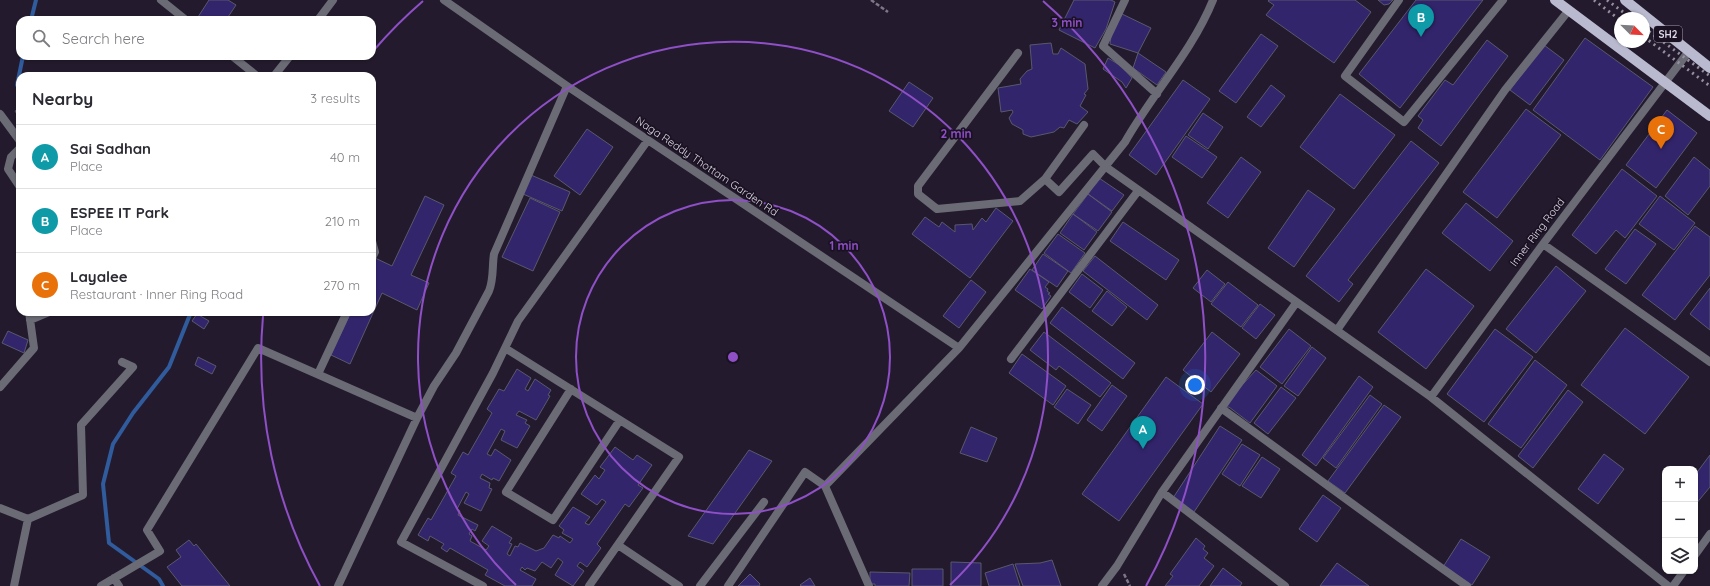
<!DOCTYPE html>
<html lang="en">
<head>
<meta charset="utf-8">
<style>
	body { margin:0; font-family:Quicksand,sans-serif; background:#f7f7f7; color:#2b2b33 }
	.controls { position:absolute; right:12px; bottom:12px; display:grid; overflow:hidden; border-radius:8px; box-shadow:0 1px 3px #0004 }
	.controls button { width:36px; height:36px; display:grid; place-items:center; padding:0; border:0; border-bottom:1px solid #e1e1e2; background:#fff; color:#2b2b33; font:20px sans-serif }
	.compass { position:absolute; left:1614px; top:12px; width:36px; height:36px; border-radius:50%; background:#fff; box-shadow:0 1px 3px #0004; rotate:114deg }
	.you { position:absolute; left:1195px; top:385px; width:14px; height:14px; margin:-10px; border:3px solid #fff; border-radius:50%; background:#1a73e8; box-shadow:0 0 0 6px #1a73e833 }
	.badge { display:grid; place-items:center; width:26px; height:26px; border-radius:50%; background:#81578e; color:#fff; font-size:13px; font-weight:700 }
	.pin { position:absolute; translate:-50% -33px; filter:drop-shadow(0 1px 2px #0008) }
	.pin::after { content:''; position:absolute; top:21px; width:14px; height:12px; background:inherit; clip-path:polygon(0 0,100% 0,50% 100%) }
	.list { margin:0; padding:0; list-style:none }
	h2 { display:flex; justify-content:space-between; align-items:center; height:52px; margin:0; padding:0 16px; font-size:17px }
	h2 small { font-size:13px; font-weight:400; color:#7c7c81 }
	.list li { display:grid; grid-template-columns:26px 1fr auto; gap:12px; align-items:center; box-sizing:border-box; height:64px; padding:0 16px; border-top:1px solid #e1e1e2 }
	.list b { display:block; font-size:15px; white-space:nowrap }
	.list p { margin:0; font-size:13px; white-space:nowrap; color:#7c7c81 }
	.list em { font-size:13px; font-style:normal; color:#7c7c81 }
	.icon { flex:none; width:22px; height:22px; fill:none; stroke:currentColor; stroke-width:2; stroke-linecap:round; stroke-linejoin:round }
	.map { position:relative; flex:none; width:1710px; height:586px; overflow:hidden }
	.search { position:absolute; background:#fff; box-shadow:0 1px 3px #0004; left:16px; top:16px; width:360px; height:44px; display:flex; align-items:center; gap:10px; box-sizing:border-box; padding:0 14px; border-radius:12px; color:#7c7c81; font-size:15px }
	.panel { position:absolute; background:#fff; box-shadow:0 1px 3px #0004; left:16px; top:72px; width:360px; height:244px; border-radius:12px }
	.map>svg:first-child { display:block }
</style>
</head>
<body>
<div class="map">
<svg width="1710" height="586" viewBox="0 0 1710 586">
	<rect width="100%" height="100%" fill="#231b2d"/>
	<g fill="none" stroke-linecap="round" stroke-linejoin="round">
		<!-- stream -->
		<path stroke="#305b9d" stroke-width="4" d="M31,20L36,0
			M20,88L17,85L23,56
			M163,586L159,579L109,543L103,484L113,444L133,413L169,367L191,312"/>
	</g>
	<!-- building -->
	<path fill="#33256c" stroke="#59586e" d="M209,0H228L236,5L226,20H202L198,17Z
		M1074,0H1111L1115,2L1106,29L1095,48L1059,30Z
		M1269,0H1355L1371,12L1334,63L1266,15L1274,5L1268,1Z
		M1378,0H1393L1389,4L1384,5Z
		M1416,0H1483L1400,108L1359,74Z
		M1122,14L1151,28L1138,53L1110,44L1111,36Z
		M1261,34L1278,46L1236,103L1219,91Z
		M1585,38L1653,87L1600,160L1533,110Z
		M1487,40L1508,56L1441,146L1418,128L1423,120L1418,116L1445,80L1453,85Z
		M1051,43L1053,54H1058L1061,48L1085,64L1088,89L1084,94L1086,95L1080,106L1088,112L1077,124L1069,120L1064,128L1060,127L1054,132L1031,137L1023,134V130L1012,124L1009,118L1013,112L1012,110L1001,112L998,88L1021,84L1020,79L1027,71L1032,69L1030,45Z
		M1544,45L1564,60L1530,105L1510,90Z
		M1138,53L1166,72L1157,85L1133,68Z
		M1108,58L1121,66L1132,78L1126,88L1122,82L1103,69Z
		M1183,80L1210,99L1156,175L1129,155Z
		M909,82L933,98L913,127L889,111Z
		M1271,85L1285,96L1261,127L1247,117Z
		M1340,94L1395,135L1354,189L1300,147Z
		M20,108V119L15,111Z
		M1526,109L1561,135L1497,218L1463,192Z
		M1667,110L1697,133L1656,188L1626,165Z
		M1203,113L1223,127L1208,149L1188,135Z
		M587,129L613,147L580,195L554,176Z
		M1186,136L1217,157L1202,178L1172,157Z
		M1411,141L1439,163L1348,280L1353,284L1339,302L1306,276Z
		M1241,157L1261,172L1228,218L1207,203Z
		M1694,157L1710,170V186L1688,215L1665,196Z
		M1622,169L1657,196L1625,238L1616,230L1596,254L1572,235Z
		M531,175L570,192L562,211L523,194Z
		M1099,178L1124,195L1112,211L1088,194Z
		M1308,190L1335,209L1294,267L1268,248Z
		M1088,194L1112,212L1098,231L1073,214Z
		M425,196L444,205L411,275L429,283L417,310L382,293L350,364L331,355L351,312H372V265L375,258L392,266Z
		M1660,196L1695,223L1674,250L1639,224Z
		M530,198L560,212L533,271L502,257Z
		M1466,203L1513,241L1490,271L1442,233Z
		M996,208L1013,221L970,278L912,234L925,217L939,227L942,222L955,232V225L972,224L973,230L982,218L986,222Z
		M1073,214L1097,232L1084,250L1060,233Z
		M1123,222L1179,260L1166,280L1110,241Z
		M1695,226L1710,237V275L1675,320L1642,295Z
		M1635,229L1656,244L1626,284L1605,269Z
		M1058,234L1085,253L1071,273L1044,253Z
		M1043,254L1068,271L1057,287L1032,270Z
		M1095,256L1158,305L1147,320L1083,271Z
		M1556,266L1586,291L1536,353L1506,329Z
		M1030,269L1049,282L1045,287L1048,289L1047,291L1050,293L1048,294L1051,296L1042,309L1015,290Z
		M1426,269L1474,306L1426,369L1378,332Z
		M1207,270L1225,284L1211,302L1193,288Z
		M1082,274L1103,290L1090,308L1069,292Z
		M971,280L986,292L959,328L943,316Z
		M1228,282L1258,305L1241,327L1211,304Z
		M1710,288V330L1690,314Z
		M1107,291L1127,307L1112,326L1092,311Z
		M1260,304L1275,315L1256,339L1242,328Z
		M1062,307L1135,363L1123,379L1050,323Z
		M197,314L209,321L204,329L192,321Z
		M1625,328L1689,377L1645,434L1581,385Z
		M1289,329L1311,346L1282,384L1260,367Z
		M1495,329L1533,357L1484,422L1447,394Z
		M8,331L28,340L24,353L2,343Z
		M1044,332L1111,383L1100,397L1059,366L1056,370L1030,350Z
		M1212,332L1240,354L1211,392L1183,370Z
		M1312,347L1326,358L1298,396L1284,386Z
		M1022,354L1066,386L1053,405L1009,373Z
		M198,357L216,366L212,374L195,365Z
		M1535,360L1567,385L1521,448L1488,424Z
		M517,369L531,378L525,389L528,391L535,379L551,390L548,395L550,396L536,420L519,411L516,415L527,420L525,423L530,426L517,448L501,440L505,431L501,429L487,454L491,456L495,449L511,460L499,481L493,478L492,480L482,474L480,478L490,483L489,488L492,489L481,511L464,503L469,494L466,492L457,509L460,511L458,515L478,525L475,531L472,529L469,534L472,536L470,541L486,550L489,546L482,541L492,526L512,538L509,543L512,544L507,554L510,556L515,546L518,547L520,543L536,551L544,548L553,535L559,538L560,536L570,543L573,539L562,533L564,530L559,526L573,507L590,517L585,523L589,525L606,502L602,499L597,505L581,494L595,475L599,479L605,470L600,467L615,447L633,460L637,455L652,465L638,485L643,488L629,507L625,504L597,544L601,548L587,567L580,562L577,566L584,571L573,586L555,575L563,562L558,558L551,568L542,562L535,571L527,568L525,570L522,567L520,570L536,579L532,586H505L485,575L488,570L450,548L447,552L441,548L444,544L430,536L428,541L418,535L428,518L431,520L456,476L451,473L463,452L468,455L492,413L487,409L499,389L504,391Z
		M1256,370L1277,386L1250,423L1229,407L1221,408Z
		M1359,376L1373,387L1316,466L1302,455Z
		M1166,377L1203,404L1119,521L1082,494Z
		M1112,385L1127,396L1102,431L1087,420Z
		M1281,387L1296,398L1268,434L1254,423Z
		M1067,389L1091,405L1078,424L1054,407Z
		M1568,390L1583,402L1533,468L1518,456Z
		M1370,395L1382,404L1336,468L1323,458Z
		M1384,405L1401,417L1345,493L1328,481Z
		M1220,426L1242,440L1194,512L1173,498Z
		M971,427L997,438L987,462L960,453Z
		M1242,444L1260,455L1240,486L1222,474Z
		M749,450L772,461L713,544L688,536Z
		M1604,454L1624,469L1598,504L1578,489Z
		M1710,455V487L1695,505V475Z
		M1262,457L1280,469L1261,498L1242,486Z
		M1323,495L1341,508L1317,542L1299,529Z
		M1196,538L1205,546L1203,549L1208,553L1204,558L1214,566L1199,586H1165L1173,576L1170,574Z
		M1461,539L1490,557L1472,585L1443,567Z
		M189,540L194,546L196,544L230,586H182L167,567L181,557L176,550Z
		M1052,560L1061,586H1023L1015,564L1040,563Z
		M951,562L981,563V586H951Z
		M1337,563L1369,586H1320Z
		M1013,564L1020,586H989L985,573Z
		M1223,568L1242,583L1240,586H1210Z
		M912,569H943V586H912Z
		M870,572L910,573L909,586H875V584H870Z
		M750,574L760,584L759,586H738Z
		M810,578L815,586H801L800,585Z"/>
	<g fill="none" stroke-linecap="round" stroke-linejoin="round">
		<!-- path -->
		<path stroke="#7d7786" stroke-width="2.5" stroke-dasharray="4 2" stroke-linecap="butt" d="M871,0L888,12
			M1124,574L1130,586"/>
		<!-- lane -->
		<path stroke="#6b6b76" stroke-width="8" d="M1399,0L1345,76L1404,122L1503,0
			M1018,53L918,186V194L937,209L1020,201L1045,179L1059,192L1093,154L1106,167
			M1045,179L1084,125
			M1337,330L1505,90L1569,10"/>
		<!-- street -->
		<path stroke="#6b6b76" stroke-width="8" d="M161,0L186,20
			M444,0L567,86L959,348
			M1125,0L1103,46L1157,94
			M318,20L333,0
			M232,56L257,76
			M274,76L290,56
			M0,114L20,141
			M20,148L11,157L8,169L20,187
			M1106,167L1431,397L1668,586
			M372,241L375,252L372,258
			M1543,244L1710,362
			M30,320L49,312
			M505,348L679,457L589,586
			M1011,359L1138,191
			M318,374L347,312
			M0,387L34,348L29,312
			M571,389L506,492L553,520L620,420
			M1431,397L1543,244L1689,51
			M1221,408C1303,467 1384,528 1467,586
			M1162,492L1285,586
			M0,508L28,519L83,495L81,425L133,367L122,362
			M618,545L679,586
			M1695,555L1710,534
			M114,578L119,586
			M14,586L28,519
			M101,586L160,551L147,530L258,348L417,418
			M338,586L417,418L434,386L456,353L489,291C494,279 492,266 494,254L567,86
			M483,586L401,542L493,373L518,321L648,140
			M700,586L764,502
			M728,586L805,472L825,486
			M869,586L825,486L959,348L1125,142C1152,94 1192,52 1213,0
			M1102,586L1117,566L1162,492L1296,303
			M1673,586L1684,571"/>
		<!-- primary -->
		<path stroke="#b9b9cf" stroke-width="10" d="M1555,0L1710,116
			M1625,0L1710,68"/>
		<!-- rail -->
		<path stroke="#958f9e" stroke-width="3" stroke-dasharray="2 4" stroke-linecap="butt" d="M1594,0L1620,20
			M1607,0L1631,18
			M1644,28L1710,76
			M1644,37L1710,86"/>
	</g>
	<!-- distance rings -->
	<g fill="none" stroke="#8f4fc7" stroke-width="2">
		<circle cx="733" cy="357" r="157"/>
		<path d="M516 585A315 315 0 1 1 950 585"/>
		<path d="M320 586A472 472 0 0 1 263 316M374 50A472 472 0 0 1 423 1M1043 1A472 472 0 0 1 1146 586"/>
	</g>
	<g text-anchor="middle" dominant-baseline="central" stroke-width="3.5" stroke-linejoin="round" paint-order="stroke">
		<!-- shield labels -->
		<rect fill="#1a1223" stroke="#a39dac" stroke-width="1" x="1654" y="26" width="28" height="16" rx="3"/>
		<g font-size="10" font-weight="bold" fill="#ded9e6">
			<text x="1668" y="34">SH2</text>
		</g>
		<!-- street labels -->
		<g font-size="11" fill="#ded9e6" stroke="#1a1223">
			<text transform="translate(707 166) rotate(34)">Naga Reddy Thottam Garden Rd</text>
			<text transform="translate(1537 232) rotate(-53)">Inner Ring Road</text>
		</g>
	</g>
	<circle cx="733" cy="357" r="6" fill="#8f4fc7" stroke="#1a1223" stroke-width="2"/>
	<g font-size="12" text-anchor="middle" font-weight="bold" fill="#8f4fc7" stroke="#1a1223" stroke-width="3.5" stroke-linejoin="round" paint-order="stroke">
		<text x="1067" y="27">3 min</text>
		<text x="956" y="138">2 min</text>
		<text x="844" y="250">1 min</text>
	</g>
</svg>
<div class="controls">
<button>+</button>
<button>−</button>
<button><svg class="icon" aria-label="layers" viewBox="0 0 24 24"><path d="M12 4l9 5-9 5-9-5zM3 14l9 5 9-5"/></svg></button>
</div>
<svg class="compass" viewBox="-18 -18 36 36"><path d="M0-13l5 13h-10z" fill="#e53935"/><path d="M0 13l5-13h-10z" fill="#7c7c81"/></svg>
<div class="you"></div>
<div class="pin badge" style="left:1143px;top:449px;background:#0f9aa8">A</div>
<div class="pin badge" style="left:1421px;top:37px;background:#0f9aa8">B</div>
<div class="pin badge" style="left:1661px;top:149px;background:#e8710a">C</div>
<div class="search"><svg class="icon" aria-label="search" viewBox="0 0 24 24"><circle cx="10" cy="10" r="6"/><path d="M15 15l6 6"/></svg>Search here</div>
<section class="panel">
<h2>Nearby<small>3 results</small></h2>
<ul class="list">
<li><span class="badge" style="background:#0f9aa8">A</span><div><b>Sai Sadhan</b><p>Place</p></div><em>40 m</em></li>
<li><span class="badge" style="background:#0f9aa8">B</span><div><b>ESPEE IT Park</b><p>Place</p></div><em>210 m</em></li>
<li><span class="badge" style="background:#e8710a">C</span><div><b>Layalee</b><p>Restaurant · Inner Ring Road</p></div><em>270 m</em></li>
</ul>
</section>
</div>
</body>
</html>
